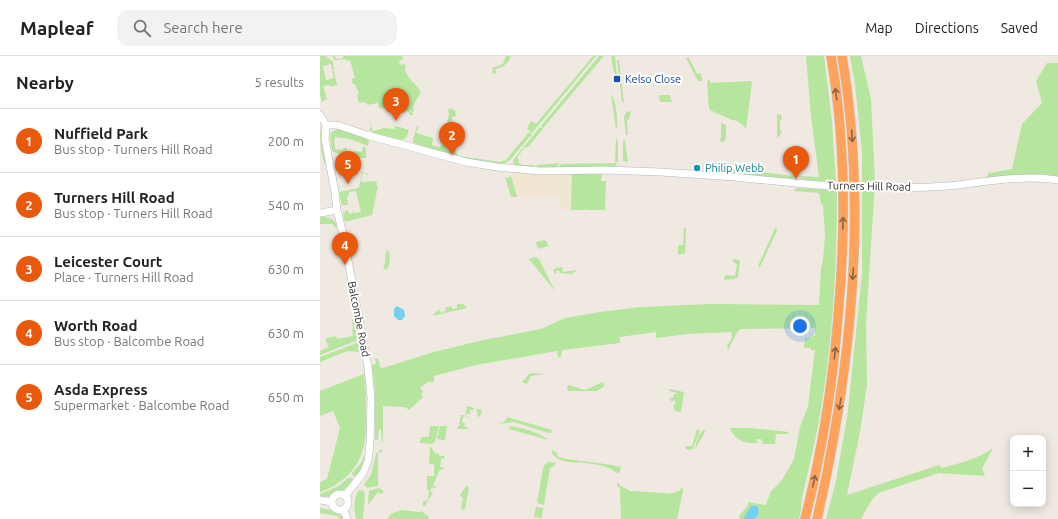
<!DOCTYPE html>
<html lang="en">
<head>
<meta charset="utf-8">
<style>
	body { margin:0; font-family:Ubuntu,sans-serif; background:#f2f2f2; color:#222 }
	.controls { position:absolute; right:12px; bottom:12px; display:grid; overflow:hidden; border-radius:8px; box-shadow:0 2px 10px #0003 }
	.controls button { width:36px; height:36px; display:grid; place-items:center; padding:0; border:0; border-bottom:1px solid #e0e0e0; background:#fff; color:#222; font:20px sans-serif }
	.you { position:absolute; left:480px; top:270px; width:14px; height:14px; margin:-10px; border:3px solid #fff; border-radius:50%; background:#1a73e8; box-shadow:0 0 0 6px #1a73e833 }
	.badge { display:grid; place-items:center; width:26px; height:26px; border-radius:50%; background:#ea580c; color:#fff; font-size:13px; font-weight:700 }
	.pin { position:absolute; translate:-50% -33px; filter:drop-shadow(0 1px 2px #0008) }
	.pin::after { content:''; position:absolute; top:21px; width:14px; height:12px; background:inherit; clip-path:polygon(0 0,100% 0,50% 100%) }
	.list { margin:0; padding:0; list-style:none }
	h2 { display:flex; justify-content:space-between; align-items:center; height:52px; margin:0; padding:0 16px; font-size:17px }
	h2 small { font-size:13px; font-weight:400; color:#767676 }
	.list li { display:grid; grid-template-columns:26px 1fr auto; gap:12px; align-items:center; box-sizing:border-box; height:64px; padding:0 16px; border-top:1px solid #e0e0e0 }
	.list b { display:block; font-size:15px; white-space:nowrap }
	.list p { margin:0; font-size:13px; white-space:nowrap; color:#767676 }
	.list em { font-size:13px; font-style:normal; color:#767676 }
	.icon { flex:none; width:22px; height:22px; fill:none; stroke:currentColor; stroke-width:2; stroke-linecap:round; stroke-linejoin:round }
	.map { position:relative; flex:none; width:738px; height:463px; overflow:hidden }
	header { display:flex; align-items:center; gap:24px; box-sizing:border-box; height:56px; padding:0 20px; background:#fff; border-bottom:1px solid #e0e0e0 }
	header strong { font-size:19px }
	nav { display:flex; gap:22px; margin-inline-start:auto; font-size:14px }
	.search { width:280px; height:36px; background:#f2f2f2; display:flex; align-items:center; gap:10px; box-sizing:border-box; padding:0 14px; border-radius:12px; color:#767676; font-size:15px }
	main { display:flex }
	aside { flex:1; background:#fff }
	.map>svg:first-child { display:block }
</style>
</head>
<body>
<header>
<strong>Mapleaf</strong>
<div class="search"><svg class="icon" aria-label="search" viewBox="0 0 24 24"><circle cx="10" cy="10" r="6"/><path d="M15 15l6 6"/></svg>Search here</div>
<nav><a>Map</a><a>Directions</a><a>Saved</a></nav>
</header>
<main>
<aside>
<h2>Nearby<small>5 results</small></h2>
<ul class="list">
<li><span class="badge">1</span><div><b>Nuffield Park</b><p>Bus stop · Turners Hill Road</p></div><em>200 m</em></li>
<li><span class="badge">2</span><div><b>Turners Hill Road</b><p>Bus stop · Turners Hill Road</p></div><em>540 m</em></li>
<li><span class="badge">3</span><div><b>Leicester Court</b><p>Place · Turners Hill Road</p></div><em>630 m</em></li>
<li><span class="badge">4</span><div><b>Worth Road</b><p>Bus stop · Balcombe Road</p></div><em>630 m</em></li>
<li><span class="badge">5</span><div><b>Asda Express</b><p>Supermarket · Balcombe Road</p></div><em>650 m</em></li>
</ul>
</aside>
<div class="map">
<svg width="738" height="463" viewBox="0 0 738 463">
	<rect width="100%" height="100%" fill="#efe9e1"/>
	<!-- education -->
	<path fill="#f0e6d1" d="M194,116L252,117L251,154H240L239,140L197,141L191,120Z"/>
	<!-- green -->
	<path fill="#b6e59e" d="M0,0H6L13,6L14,14H12L11,8L3,10L6,24L14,22L12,15H14L17,29L11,31L10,29L3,30L7,43L2,46L0,39Z
		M13,0H15L16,3L23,2V0H82L83,3L79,5L80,9L84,8L86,10L85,14C89,24 96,28 101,36C98,43 91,48 94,56L87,54L93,57V59H90L89,56L85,55L83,57L80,56L79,54L70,52L68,53L59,52L58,47L47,49L46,46L39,47L37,39L39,38L35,28H33L31,23L35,22L30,4L27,5L26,3L16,4L13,3Z
		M186,0H191C188,8 183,12 175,13L177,17L173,18L172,12L183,8Z
		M273,0H276L212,77L207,72L211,65L216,68Z
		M279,0H284L223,72L221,70Z
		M291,0H295L297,21L295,22Z
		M486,0H504L512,65L516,126L483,124L480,120L499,121L491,60Z
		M530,0H541L551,43L555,127L546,267L547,329L540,376L527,439L619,409L622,412C640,407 658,403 673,392L662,413L665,420L619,417L558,437L551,445L541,463H506L516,425L528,355L542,217V97L535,28Z
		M366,2H369L377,18L381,17L382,25H378Z
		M297,4H299L304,47L302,46Z
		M727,7H738V120C714,116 690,120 666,122L669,117L692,113L702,68L722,47L716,25Z
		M388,24H390V27L431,25L432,27L426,72C421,69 419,64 412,64L390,54L389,52L387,27Z
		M291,38C296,43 299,68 296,74Z
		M339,39H350L351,44L353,46H340Z
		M129,52L135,54L136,60L132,61L136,97L139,100L180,106L186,104L209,76L212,78L190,104L185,107L175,108L139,101C125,93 106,96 93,86V83L97,70L99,69L96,77L113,82L112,89L120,91L121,89L127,90L130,80L124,79L122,81L123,77L127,78L131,67L127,66L129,58L128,56Z
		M311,55L309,63L307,64L308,79H306L304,61L306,56Z
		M457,58L461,59L462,63L460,64V73L462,75L460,79L457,82Z
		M48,60L53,75L64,72L74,73L75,71L73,69L89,74L86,82L82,84L55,78L49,73L51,72Z
		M0,67L1,79L6,110C0,100 0,78 0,67Z
		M401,67L406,69V80L405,85L401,87V85H399L401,82Z
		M220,71L223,73L208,91H205L197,102L199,104L198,106L202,109H214V111L196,110L193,107L194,103Z
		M19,73L47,82L49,86L48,90L30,83L15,81L14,88L15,89V93L23,94V92H27V96L33,97L34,95L42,96L43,90L46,92V102C40,102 34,100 29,99C21,98 19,99 12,95L10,79L13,75Z
		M296,82L298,86V106H295Z
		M303,84H305L308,106L303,105Z
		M240,107L236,111L217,112V109Z
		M297,107L296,110L293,111L238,112L241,108Z
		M417,113L474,120L470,124L392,116L390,114Z
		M42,116L48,118V119L43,117L41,126L52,125L57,126L56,129L58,130L52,159L25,166L23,157L26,156V154H28L29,158L33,157L32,153L34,157L41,156L36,135L29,136V139L27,140L28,149H22L19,136L39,132Z
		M282,117L281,125H286L285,154H266L265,151V154H251L252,118Z
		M191,120L197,141H191L185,121L188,122Z
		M477,132L516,134L517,137C517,207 513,278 502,347C497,379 489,411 482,442L481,454L479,463H435L437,461L439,453L434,449L431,450L423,463H420L419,460L428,449V446L446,449L451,435L462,424L474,403L480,371L488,350L495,294H491V292H484L485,282H492V279L495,280V272L421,273L418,275L408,294L407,290L412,282L411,276L368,278L336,282V276L300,281V287L242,294L241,301H238L237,295L156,309L114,320V326H108L100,332L103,336L101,338L103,341L89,354L85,351L63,350V386H62L61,373L59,374L58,384H55V333L52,309L56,308L55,302L58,303L60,311L63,312L114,296L163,284L221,273L245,262L280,256L321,251L391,248L499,249L501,212L503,204L505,180L503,149L501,148L499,137L473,135Z
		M0,161C9,161 15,162 17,171L15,172L13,168H0Z
		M364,172H366L365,197L359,199L358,198V189H363Z
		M455,172H457L456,177L440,211H439L438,210Z
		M225,184L227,186L228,190L218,193L216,186Z
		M67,194L69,196C70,203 71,209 66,214L63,211C67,206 64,199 67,194Z
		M215,201L218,202L220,205L235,235L209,203Z
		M413,203L420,204L418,221L414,223L404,224L405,219L415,220L417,209L413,205Z
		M242,211L243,216L256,214V215L251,218L240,217L239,214L236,215V218L234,217V213Z
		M138,248H143L147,252L112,260L119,253L120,257L126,255L125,252L131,250L133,253L137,252V249Z
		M32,263L35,265L38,284L0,299V295L9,291L5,284L7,282L16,280L17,283L33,280L32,274H33Z
		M39,286L40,296L27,295L0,306V301Z
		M210,317L225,318L211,320L207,328L202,326Z
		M44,318C46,331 46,345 46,358C46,382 46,400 29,418C20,427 11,432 0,436V426L7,423L20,372L13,355L0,360V335Z
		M283,326L284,330L277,335H248L247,330L249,329L265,334Z
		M349,333L364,336L361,356L355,355L353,350L356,348L354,344L351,346L350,341L353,342L354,338H357V337L349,335Z
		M147,350L162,354L160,361L157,360L158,356L156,355L157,353L154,352L153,354H150V358L147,357L146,360L150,362L151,363L145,360Z
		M141,359H144L142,367H145L144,370L148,372V373H137L139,369H142L139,368Z
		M187,361L232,374L231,377L225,376L194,366L177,368L185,365Z
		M110,370H119L115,386L112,388L100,387L101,381H109Z
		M120,370H127L125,384L117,383Z
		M187,370C197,370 222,377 228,384L189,373L190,371Z
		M410,372H430L469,376L468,378H456L455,388H443L441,383H437V387C424,388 415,384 410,372Z
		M377,373L380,374L373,393L368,394L365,392L366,390H372Z
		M386,373L383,380L375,393C377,385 377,377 386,373Z
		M110,391H111L115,397L119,398V400H124L125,402L121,403L120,411L124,412L123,414L120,413L113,429L116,431L115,432L112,431L110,435L113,437L105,450H103V446L108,444L109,434L107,433V420H114V408H109Z
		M60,394H62V396L58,397V430L47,432L44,428L51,419L56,398Z
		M232,394L237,397L238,401C259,406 280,406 301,411L300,416L297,417C286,408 271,408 258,406L257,407C249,406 236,405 232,397Z
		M45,398C46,405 41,415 36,421L32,419V417L41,407Z
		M229,406L236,407L234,410L230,412L224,449L217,447L223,412L225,408Z
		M28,422H32L33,425C25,435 13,441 0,441V438L19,430Z
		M297,426L301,430L310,435L346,437L348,438L359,435L362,431L363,435L357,463H301L300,432L297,430Z
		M147,430L149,431L145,453L141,454L143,442L140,440L143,434Z
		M58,432L61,433L64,436L61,438L58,436L48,449L49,435Z
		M39,434L44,435L45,439L43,463H36C34,453 33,442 39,434Z
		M216,451L223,452L222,462L214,461Z
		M0,452C9,453 18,455 24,463H20L17,460L0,457Z
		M81,454L99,456L101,455L109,461L108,463H67C71,456 74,457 81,454Z"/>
	<!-- water -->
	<path fill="#75cff0" d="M77,250L84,254L85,260L82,264H78L74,260V253Z
		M434,449L437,450C440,454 439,459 435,463H423L431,450Z"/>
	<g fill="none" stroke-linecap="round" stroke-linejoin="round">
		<defs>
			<path id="secondary" d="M0,59L6,69L5,83L15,136L17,154L23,178L48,311L51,342L50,388L48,405L43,417L25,440
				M6,69H17L47,79L146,106L177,111L220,115L286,114L341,116L414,121L497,129
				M556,132C583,132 611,132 638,129C671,125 704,119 738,124
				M0,157L17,154
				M12 446a8 8 0 1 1 16 0a8 8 0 1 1-16 0Z
				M0,444L12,446
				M24,454L27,463"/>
			<path id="highway" d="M485,463C503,392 514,320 519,248C526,165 525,82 511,0
				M497,463C532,311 548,154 522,0"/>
		</defs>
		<!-- secondary casing -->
		<use href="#secondary" stroke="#b4b7c1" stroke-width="8"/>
		<!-- highway casing -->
		<use href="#highway" stroke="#c9c9c9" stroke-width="10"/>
		<!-- secondary -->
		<use href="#secondary" stroke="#fff" stroke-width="7"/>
		<!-- highway -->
		<use href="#highway" stroke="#ffa35c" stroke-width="9"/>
		<defs>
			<path id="secondary-bridge" d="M497,129L556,132"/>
		</defs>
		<!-- secondary-bridge casing -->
		<use href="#secondary-bridge" stroke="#b4b7c1" stroke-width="8" stroke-linecap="butt"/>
		<!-- secondary-bridge -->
		<use href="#secondary-bridge" stroke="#fff" stroke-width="7"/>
	</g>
	<!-- one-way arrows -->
	<defs><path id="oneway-shaft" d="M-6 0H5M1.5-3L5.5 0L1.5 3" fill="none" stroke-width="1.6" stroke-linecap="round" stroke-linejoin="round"/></defs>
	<g stroke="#8c6343">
		<use href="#oneway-shaft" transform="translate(516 38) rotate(-98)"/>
		<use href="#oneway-shaft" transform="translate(532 80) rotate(86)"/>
		<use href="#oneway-shaft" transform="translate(523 167) rotate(-89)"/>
		<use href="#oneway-shaft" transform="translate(533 218) rotate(93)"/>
		<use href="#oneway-shaft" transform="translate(515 297) rotate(-83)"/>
		<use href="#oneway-shaft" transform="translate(520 348) rotate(100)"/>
		<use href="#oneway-shaft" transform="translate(494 425) rotate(-79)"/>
	</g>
	<!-- markers -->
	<rect fill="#1a4fb4" stroke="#fff" stroke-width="1.5" x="293" y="19" width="8" height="8" rx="2"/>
	<circle fill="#0f9aa8" stroke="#fff" stroke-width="1.5" cx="377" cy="112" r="4"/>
	<g text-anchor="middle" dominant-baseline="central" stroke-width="4" stroke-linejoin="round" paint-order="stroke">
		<!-- transit labels -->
		<g font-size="11" fill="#164399" stroke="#fff" text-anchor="start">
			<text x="305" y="23">Kelso Close</text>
		</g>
		<!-- culture labels -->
		<g font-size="11" fill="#0d838f" stroke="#fff" text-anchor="start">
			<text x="385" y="112">Philip Webb</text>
		</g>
		<!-- street labels -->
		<g font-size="11" fill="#2e2e2e" stroke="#fff">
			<text transform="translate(549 130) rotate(1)">Turners Hill Road</text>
			<text transform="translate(39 263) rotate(79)">Balcombe Road</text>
		</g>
	</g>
</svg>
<div class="controls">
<button>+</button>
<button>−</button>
</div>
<div class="you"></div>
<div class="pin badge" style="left:476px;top:123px">1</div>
<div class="pin badge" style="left:132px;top:99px">2</div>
<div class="pin badge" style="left:76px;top:65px">3</div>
<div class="pin badge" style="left:25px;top:209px">4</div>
<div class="pin badge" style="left:28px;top:128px">5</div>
</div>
</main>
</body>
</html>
